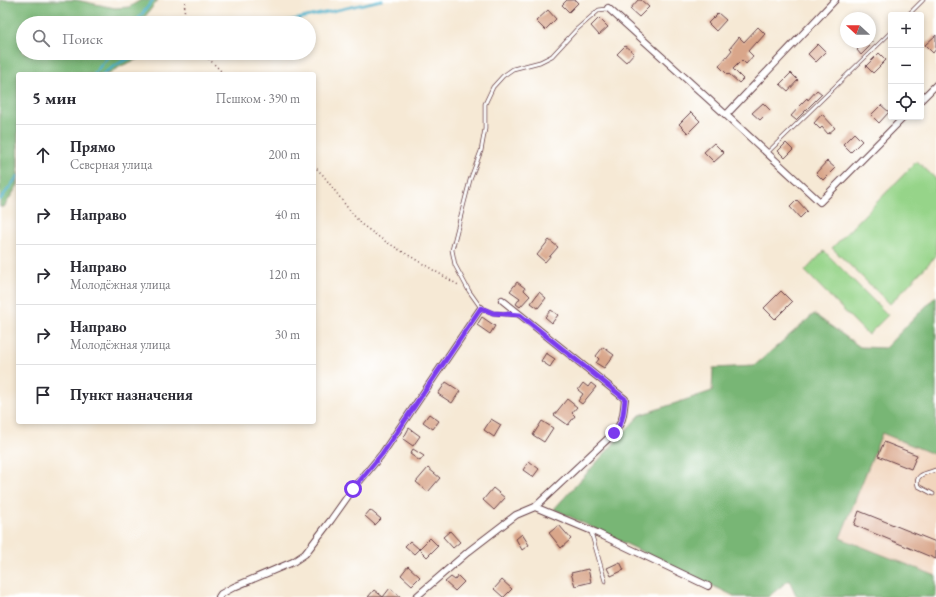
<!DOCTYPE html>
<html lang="ru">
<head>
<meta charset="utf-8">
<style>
	body { margin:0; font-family:"EB Garamond",serif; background:#f7f7f7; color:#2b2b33 }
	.controls { position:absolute; right:12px; top:12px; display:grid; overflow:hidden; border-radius:4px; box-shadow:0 2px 6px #0003 }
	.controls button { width:36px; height:36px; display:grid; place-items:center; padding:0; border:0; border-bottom:1px solid #e1e1e2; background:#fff; color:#2b2b33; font:20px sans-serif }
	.compass { position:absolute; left:840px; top:12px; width:36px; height:36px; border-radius:50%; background:#fff; box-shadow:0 2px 6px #0003; rotate:291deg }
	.stop { position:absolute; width:12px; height:12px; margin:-9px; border:3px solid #7c3aed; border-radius:50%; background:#fff }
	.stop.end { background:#7c3aed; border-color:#fff; box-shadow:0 1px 4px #0008 }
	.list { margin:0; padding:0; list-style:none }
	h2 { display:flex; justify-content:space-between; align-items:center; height:52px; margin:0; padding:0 16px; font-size:17px }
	h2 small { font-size:13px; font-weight:400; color:#7c7c81 }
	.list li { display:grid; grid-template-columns:26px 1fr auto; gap:12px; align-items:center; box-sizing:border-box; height:60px; padding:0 16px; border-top:1px solid #e1e1e2 }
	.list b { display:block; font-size:15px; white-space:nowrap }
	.list p { margin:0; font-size:13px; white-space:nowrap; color:#7c7c81 }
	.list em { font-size:13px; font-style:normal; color:#7c7c81 }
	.icon { flex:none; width:22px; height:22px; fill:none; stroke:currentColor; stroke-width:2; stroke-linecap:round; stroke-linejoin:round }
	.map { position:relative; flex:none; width:936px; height:597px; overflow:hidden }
	.search { position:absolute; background:#fff; box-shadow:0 2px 6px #0003; left:16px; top:16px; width:300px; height:44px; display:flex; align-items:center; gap:10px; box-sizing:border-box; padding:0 14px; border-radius:22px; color:#7c7c81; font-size:15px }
	.panel { position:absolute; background:#fff; box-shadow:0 2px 6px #0003; left:16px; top:72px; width:300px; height:352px; border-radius:4px }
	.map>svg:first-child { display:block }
</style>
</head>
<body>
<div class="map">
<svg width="936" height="597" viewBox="0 0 936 597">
	<rect width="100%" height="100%" fill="#fff"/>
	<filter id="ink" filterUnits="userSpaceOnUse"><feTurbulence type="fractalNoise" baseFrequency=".025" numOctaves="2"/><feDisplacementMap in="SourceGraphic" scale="8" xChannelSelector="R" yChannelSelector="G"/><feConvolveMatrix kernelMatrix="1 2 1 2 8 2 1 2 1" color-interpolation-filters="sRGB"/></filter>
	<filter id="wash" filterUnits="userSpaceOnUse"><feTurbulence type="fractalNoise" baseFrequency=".012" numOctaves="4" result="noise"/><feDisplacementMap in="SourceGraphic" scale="16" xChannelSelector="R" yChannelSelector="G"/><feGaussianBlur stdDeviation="0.9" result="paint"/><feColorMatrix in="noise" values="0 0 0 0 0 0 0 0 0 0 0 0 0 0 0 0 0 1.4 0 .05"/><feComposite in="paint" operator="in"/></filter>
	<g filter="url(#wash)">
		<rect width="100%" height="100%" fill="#f6e9d5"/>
		<!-- built -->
		<path fill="#f1d5bd" d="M882,433L936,455V576L840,538Z"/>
		<!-- green -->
		<path fill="#96d489" stroke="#707a5a" d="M917,161L936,179V256L890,304L832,248Z
			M824,251L888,315L868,335L805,271Z"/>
		<!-- forest -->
		<path fill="#78b675" stroke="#616a50" d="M0,0H76L115,8L129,7L141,0H158L140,23H23V53H152L121,66L108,74H18V185L4,207H0Z
			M936,296V455L882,433L840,538L936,576V597H797L789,580L768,597H736L554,509L640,415L712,391L713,368L754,366L814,314L860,347L885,348Z"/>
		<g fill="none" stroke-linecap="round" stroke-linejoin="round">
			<!-- stream -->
			<path stroke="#4db1cc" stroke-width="2.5" d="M135,23L153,0
				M279,23L382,0
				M94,74L111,53
				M102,74L121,62L143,53
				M0,200L18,176"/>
		</g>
		<g id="blocks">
			<!-- building -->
			<path fill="#d9a68a" d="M567,0H575L578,3L569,12L562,5Z
				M638,0H641L649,7L639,17L630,9Z
				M548,10L556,19L545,30L536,21Z
				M718,13L726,20L716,31L708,23Z
				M599,18L608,27L599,35L591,26Z
				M758,27L765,34L757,43L756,42L748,51L753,56L746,64L742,60L733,69L743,79L739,83L729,74L728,75L719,66L732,50L730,48L739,37L744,42Z
				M936,35V49L933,53L925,45Z
				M865,42H874L861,55L857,50Z
				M818,44L826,52L816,62L808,54Z
				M625,46L634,53L626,62L617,54Z
				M879,53L886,60L873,73L866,66Z
				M791,73L798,80L788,91L780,84Z
				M817,90L822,94L796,120L791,116L799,107H798L807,98L808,100Z
				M763,103L770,110L760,120L752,113Z
				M881,105L889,112L879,123L871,115Z
				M691,112L700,121L688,133L679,124Z
				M822,114L835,128L828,134L822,127L820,129L814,123Z
				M854,133L862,141L851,152L843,144Z
				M714,143L724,153L714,162L704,152Z
				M786,143L793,150L785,158L778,151Z
				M827,161L835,168L823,180L816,173Z
				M797,200L807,211L800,218L790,207Z
				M549,240L558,247L545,262L537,255Z
				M517,282L525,288L524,290L530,296L520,307L516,304L520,298L510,291Z
				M781,291L792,302L775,319L764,308Z
				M539,292L546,298L538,308L531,303Z
				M551,310L558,315L552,323L545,317Z
				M482,317L495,326L490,334L477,325Z
				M603,347L614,355L604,368L596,363L599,359L596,356Z
				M546,353L555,359L550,367L541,361Z
				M446,382L460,391L452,403L438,394Z
				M583,383L588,387L591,383L596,387L582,404L578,401L583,394L578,390Z
				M567,399L577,407L572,413L575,416L568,425L554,415Z
				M429,414L439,421L433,429L423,422Z
				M491,419L501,425L494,437L484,430Z
				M542,421L553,428L544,442L533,435Z
				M409,428L420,436L413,446L403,439Z
				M884,442L917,455L911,469L878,456Z
				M413,449L424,456L420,461L410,454Z
				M529,461L539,469L533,477L523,470Z
				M428,468L440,478L428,492L416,482Z
				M493,488L505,498L494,510L483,500Z
				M370,510L381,519L375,525L365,516Z
				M859,511L936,542V559L854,525Z
				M559,525L571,539L561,548L549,533Z
				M450,531L460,542L453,548L443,537Z
				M522,534L529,545L522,550L516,539Z
				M430,538L438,546L427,557L419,549Z
				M410,541L419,549L414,554L405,546Z
				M620,562L624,570L611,576L607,568Z
				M408,566L420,577L412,585L401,575Z
				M588,569L591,582L575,586L571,573Z
				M458,576L464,582L455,591L445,582L451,577L455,580Z
				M502,580L512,589L504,597H503L494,589Z
				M390,588L401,597H368L374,590L383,597Z"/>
		</g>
	</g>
	<g filter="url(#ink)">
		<use href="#blocks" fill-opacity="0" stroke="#643d44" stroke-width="1"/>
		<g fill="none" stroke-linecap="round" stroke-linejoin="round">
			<defs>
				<path id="service" d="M908,15L923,0
					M767,153L891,32
					M519,315L493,313L481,308L469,291L455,265L452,250L470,180L481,151L485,129V104L493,87L503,76L513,69L540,62L552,56L576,30L599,10L607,9
					M933,494L918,486C914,474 927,473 936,470
					M591,532L605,581"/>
				<path id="minor" d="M608,8L726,115L820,202L904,117
					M921,100L936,85
					M726,115L835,0
					M502,300L625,399C623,415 624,420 614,433L535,507
					M219,597L221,594L234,587L293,562L305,554L331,520L353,489L382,454L481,308
					M416,597L469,551L516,515L535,507L597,533L708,586"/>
			</defs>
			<!-- service casing -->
			<use href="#service" stroke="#643d44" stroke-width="4.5"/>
			<!-- minor casing -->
			<use href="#minor" stroke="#643d44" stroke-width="8"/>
			<!-- path -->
			<path stroke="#643d44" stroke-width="1.5" stroke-dasharray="1 3" stroke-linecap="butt" d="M185,23L184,19L185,0
				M203,53L224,74
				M314,166L323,175L347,207L361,224L383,240L460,286"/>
			<!-- service -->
			<use href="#service" stroke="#fff" stroke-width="3"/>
			<!-- minor -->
			<use href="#minor" stroke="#fff" stroke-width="6"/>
		</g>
	</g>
	<g fill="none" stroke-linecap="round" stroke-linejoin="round" filter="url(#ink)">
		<!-- route -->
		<path stroke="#7c3aed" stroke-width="5" d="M353,489L382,454L481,308L493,313L520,315L625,399C623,415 624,420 614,433"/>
	</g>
</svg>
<div class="controls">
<button>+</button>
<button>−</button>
<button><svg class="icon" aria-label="locate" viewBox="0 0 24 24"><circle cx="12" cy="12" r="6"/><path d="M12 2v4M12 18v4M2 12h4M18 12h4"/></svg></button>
</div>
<svg class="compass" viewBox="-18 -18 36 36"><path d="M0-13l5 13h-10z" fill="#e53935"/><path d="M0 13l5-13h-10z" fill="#7c7c81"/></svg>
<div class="stop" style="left:353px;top:489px"></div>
<div class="stop end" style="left:614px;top:433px"></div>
<div class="search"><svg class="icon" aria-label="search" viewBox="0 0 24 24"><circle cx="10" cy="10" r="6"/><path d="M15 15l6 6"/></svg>Поиск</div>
<section class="panel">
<h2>5 мин<small>Пешком · 390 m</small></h2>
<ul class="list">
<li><svg class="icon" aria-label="ahead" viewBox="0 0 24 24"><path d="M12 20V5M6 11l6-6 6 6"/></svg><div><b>Прямо</b><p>Северная улица</p></div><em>200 m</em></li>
<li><svg class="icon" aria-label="right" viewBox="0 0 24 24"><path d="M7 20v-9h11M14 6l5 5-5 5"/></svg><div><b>Направо</b></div><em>40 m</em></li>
<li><svg class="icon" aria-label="right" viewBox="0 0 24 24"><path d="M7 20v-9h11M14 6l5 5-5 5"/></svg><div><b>Направо</b><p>Молодёжная улица</p></div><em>120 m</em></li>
<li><svg class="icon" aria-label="right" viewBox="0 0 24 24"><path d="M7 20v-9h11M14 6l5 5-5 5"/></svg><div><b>Направо</b><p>Молодёжная улица</p></div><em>30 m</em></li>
<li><svg class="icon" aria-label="arrive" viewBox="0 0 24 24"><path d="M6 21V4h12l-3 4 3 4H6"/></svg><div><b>Пункт назначения</b></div></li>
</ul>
</section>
</div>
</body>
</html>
